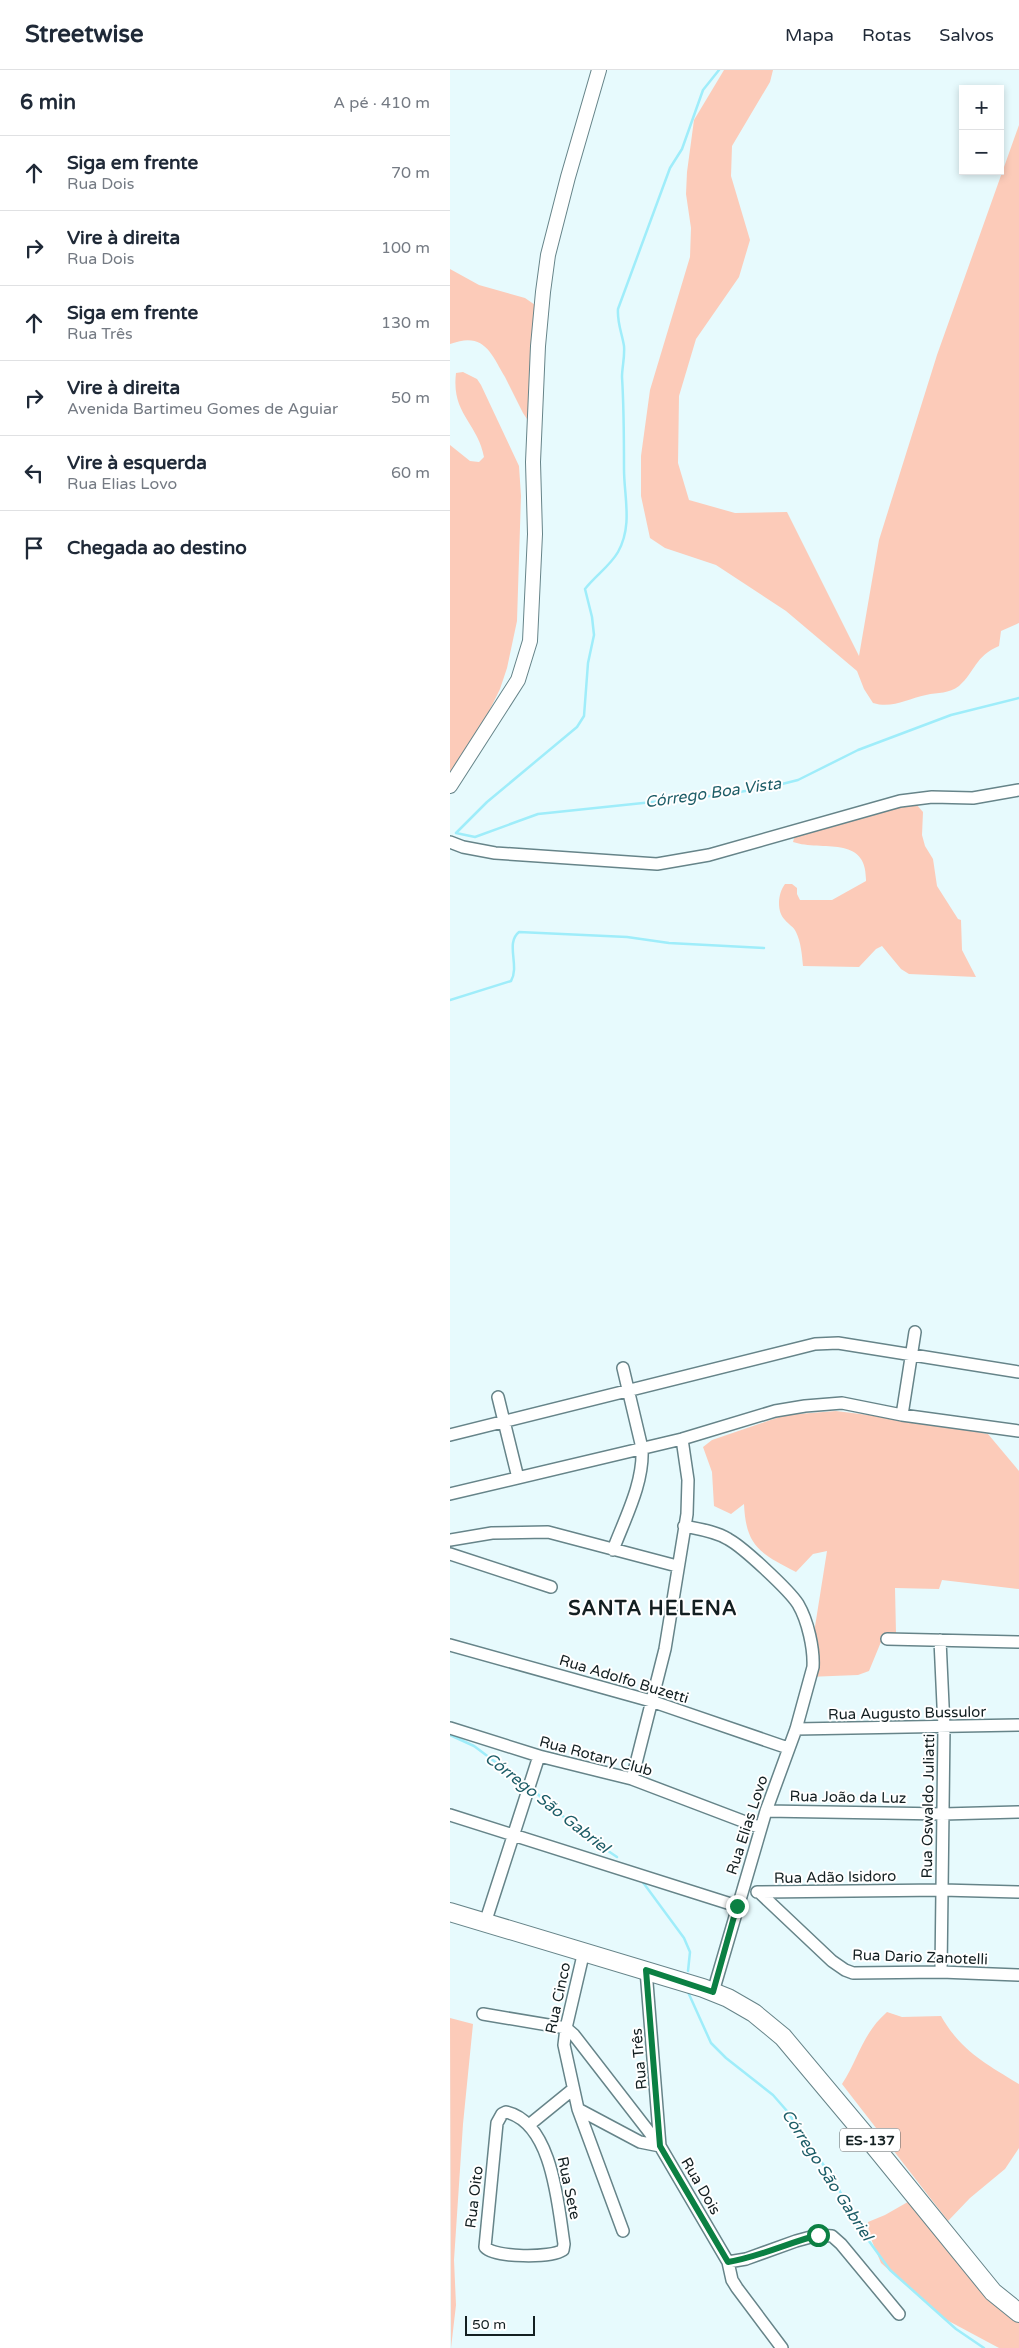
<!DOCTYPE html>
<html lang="pt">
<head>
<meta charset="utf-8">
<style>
	body { margin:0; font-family:"Varela Round",sans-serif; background:#f6f6f7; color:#1f2937 }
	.controls { position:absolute; right:15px; top:15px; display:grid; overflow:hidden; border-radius:0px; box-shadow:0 2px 8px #0003 }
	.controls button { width:45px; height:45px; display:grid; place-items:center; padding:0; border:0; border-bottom:1px solid #e0e1e3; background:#fff; color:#1f2937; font:25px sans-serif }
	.scale { position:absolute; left:15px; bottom:12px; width:70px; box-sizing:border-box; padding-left:5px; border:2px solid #131f21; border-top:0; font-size:14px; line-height:18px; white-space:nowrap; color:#131f21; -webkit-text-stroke:4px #fff; paint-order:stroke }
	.stop { position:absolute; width:15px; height:15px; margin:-11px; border:4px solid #0b8043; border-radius:50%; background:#fff }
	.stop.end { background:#0b8043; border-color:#fff; box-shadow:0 1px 5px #0008 }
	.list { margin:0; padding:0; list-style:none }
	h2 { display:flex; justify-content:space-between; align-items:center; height:65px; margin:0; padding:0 20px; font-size:21px }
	h2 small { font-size:16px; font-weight:400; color:#747a83 }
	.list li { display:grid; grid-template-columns:32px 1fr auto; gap:15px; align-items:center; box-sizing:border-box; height:75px; padding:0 20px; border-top:1px solid #e0e1e3 }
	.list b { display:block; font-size:19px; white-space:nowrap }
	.list p { margin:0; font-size:16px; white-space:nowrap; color:#747a83 }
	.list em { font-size:16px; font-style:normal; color:#747a83 }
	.icon { flex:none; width:28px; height:28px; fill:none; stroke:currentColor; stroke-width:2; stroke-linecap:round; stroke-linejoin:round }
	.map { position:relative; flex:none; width:569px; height:2278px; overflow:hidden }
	header { display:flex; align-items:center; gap:30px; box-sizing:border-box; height:70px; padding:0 25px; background:#fff; border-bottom:1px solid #e0e1e3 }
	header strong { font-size:24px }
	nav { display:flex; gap:28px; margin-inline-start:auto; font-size:18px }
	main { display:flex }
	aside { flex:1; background:#fff }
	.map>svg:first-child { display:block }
</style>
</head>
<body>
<header>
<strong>Streetwise</strong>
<nav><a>Mapa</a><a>Rotas</a><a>Salvos</a></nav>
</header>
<main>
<aside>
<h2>6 min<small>A pé · 410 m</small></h2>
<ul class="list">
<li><svg class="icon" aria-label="ahead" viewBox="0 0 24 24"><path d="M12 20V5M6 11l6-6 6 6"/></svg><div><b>Siga em frente</b><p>Rua Dois</p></div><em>70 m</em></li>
<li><svg class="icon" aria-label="right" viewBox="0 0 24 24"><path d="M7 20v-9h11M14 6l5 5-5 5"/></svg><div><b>Vire à direita</b><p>Rua Dois</p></div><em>100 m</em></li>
<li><svg class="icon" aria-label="ahead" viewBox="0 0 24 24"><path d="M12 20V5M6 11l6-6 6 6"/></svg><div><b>Siga em frente</b><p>Rua Três</p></div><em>130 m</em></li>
<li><svg class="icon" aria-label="right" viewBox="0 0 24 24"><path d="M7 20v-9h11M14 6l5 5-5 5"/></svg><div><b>Vire à direita</b><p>Avenida Bartimeu Gomes de Aguiar</p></div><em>50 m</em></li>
<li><svg class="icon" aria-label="left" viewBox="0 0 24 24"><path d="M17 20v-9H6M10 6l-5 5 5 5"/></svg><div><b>Vire à esquerda</b><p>Rua Elias Lovo</p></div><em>60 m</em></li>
<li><svg class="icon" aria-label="arrive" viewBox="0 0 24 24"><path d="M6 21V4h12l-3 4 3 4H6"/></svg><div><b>Chegada ao destino</b></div></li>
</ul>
</aside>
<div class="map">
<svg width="569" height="2278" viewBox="0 0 569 2278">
	<rect width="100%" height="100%" fill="#e7fafd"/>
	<!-- green -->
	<path fill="#fccbb9" d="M274,0H323L320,12L282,76L281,106L300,170L289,207L246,269L229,326L228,393L239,430L285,443L337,442L409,586L429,470L487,285L569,55V553L551,561L549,576C525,586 525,602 509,616C499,624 488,622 476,625C457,629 442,639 423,633L414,619L407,601L336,541L266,495L215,478L200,468L191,426V386L200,320L240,187L241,158L236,124L237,102L244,50Z
		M0,199L29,215L75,228L88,237L94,319L92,344L85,350L77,349L73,343C67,331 61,319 55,307C41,283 34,261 0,274Z
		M13,302L27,309L31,315L69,396L71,426L67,551L57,598L50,619L0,721V375L20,391L29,392L34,387C28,353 1,344 6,303Z
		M466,734L473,742L472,765L475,776L483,789L487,816L508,849L511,850L512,880L526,907L459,904L451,899L432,876L426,879L409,897L353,896C352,885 351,872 346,862C344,857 338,854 335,850C326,841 328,823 335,814H342L347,818V824L350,830H382L416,811C417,764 373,782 343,772L346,761L397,742Z
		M386,1341L451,1349L538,1364L569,1401V1519L492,1510L489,1519L445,1518L446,1563L433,1567L419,1601L408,1605L357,1607L377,1481L363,1484L346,1502C310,1483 296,1477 294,1434L281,1444L264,1436L262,1402L253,1377L262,1370L335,1345Z
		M437,1942L452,1947L491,1946C511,1981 536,1994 569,2014V2078L555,2099L520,2128L498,2151L392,2014C409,1988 412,1964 437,1942Z
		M0,1948L23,1954L13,2054L4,2190L6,2235L1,2278Z
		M463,2129L569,2243V2278H549L493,2248L431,2193L419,2164L418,2152L435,2145Z"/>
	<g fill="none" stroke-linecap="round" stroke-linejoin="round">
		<!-- stream -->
		<path stroke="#9fedfa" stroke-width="2.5" d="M269,0L253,20L232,79L220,98L168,239C167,253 172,263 174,276C175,287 172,297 172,307C174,338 174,368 174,399C174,427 183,455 168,482C160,496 145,506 135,519L142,547L144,565L138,593L134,646L127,657L37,732L6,763L25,767L88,744L279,724L328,715L348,710L408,680L501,645L569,628
			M0,930L61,911C70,896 55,873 69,862L177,867L219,873L314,878
			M0,1665L24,1676L76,1715
			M83,1720L133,1764L167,1787
			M192,1811L234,1868L240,1882L238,1901
			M238,1922L261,1973L276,1988L323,2025L337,2041L385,2112L408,2156L440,2200L506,2259L534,2278"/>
		<defs>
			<path id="minor" d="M0,772L13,777L45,783L207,794L259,785L450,731L482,727L523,728L569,720
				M48,1327L68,1408
				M452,1345L465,1262
				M0,1365L365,1274L388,1273L569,1302
				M0,1424L232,1369L325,1341L355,1336L392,1333L452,1345L569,1361
				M234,1456C248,1459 265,1461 278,1469C293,1477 339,1520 348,1534C358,1551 364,1579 363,1597L346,1659L316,1741L263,1922
				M0,1470L42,1463L98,1462L227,1496
				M163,1480C175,1448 194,1413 192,1378L173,1298
				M0,1484L101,1517
				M437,1569L569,1572
				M490,1570L494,1657L491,1902
				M0,1575L201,1631L338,1678
				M0,1658L89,1686L182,1709L311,1758
				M346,1659L569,1655
				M182,1709L215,1579L237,1444L238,1410L232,1369
				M316,1741L493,1744L569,1742
				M0,1745L287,1836
				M307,1822L492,1820L569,1822
				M310,1823L382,1891L395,1900L403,1903L491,1902L569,1905
				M35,1853L89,1686
				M134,1881L116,1958L114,1975L128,2039L190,2072L210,2076
				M196,1900L210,2076
				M33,1944L116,1958L124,1965L210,2076L278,2192L296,2189L346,2171L368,2165L382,2166L391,2174L449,2244
				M128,2039L173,2161
				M56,2042C103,2053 108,2136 114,2174L113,2180C101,2188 45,2188 35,2177L47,2053L52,2044Z
				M79,2055L122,2020
				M278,2192L282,2210L287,2218L332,2278"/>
			<path id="tertiary" d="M0,716L68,610L80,571L85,464L83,392L88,276L93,222L98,185L118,107L149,0"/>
			<path id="primary" d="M0,1842L253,1918L278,1928L304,1943L333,1967L421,2072L543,2222L569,2243"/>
		</defs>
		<!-- minor casing -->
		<use href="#minor" stroke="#668489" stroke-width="14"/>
		<!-- tertiary casing -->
		<use href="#tertiary" stroke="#668489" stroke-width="16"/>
		<!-- primary casing -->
		<use href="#primary" stroke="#668489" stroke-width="20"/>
		<!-- minor -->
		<use href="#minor" stroke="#fff" stroke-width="11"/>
		<!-- tertiary -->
		<use href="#tertiary" stroke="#fff" stroke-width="14"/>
		<!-- primary -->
		<use href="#primary" stroke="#fff" stroke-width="18"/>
	</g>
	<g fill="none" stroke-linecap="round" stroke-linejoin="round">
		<!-- route -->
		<path stroke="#0b8043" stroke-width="6" d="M287,1836L263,1922L196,1900L210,2076L278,2192C309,2187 338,2173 368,2165"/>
	</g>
	<g text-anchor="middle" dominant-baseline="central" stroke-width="4" stroke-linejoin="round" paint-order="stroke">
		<!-- shield labels -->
		<rect fill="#fff" stroke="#5a6264" stroke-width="1" x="390" y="2058.5" width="60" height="23" rx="4"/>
		<g font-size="14" font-weight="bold" fill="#131f21">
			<text x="420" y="2070">ES-137</text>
		</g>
		<!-- street labels -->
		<g font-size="15" fill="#131f21" stroke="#fff">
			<text transform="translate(174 1609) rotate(17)">Rua Adolfo Buzetti</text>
			<text transform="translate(457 1643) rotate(-1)">Rua Augusto Bussulor</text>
			<text transform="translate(146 1686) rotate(15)">Rua Rotary Club</text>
			<text transform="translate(398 1727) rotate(1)">Rua João da Luz</text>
			<text transform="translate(478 1736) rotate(-89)">Rua Oswaldo Juliatti</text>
			<text transform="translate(297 1755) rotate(-72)">Rua Elias Lovo</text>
			<text transform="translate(385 1807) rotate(-1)">Rua Adão Isidoro</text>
			<text transform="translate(470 1887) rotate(2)">Rua Dario Zanotelli</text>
			<text transform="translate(108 1928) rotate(-78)">Rua Cinco</text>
			<text transform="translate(189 1989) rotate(-95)">Rua Três</text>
			<text transform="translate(251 2116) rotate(60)">Rua Dois</text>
			<text transform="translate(119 2118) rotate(78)">Rua Sete</text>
			<text transform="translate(24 2127) rotate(-83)">Rua Oito</text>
		</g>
		<!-- water labels -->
		<g font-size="16" font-style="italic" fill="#1d5d67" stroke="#fff">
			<text transform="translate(263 723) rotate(-8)">Córrego Boa Vista</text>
			<text transform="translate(97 1733) rotate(38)">Córrego São Gabriel</text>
			<text transform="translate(377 2105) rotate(57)">Córrego São Gabriel</text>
		</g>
		<!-- district labels -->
		<g font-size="20" font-weight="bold" letter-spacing="1" fill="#131f21" stroke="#fff">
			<text x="203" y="1539">SANTA HELENA</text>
		</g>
	</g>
</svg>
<div class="controls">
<button>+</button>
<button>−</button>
</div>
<div class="scale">50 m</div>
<div class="stop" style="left:368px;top:2165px"></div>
<div class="stop end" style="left:287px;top:1836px"></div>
</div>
</main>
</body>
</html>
